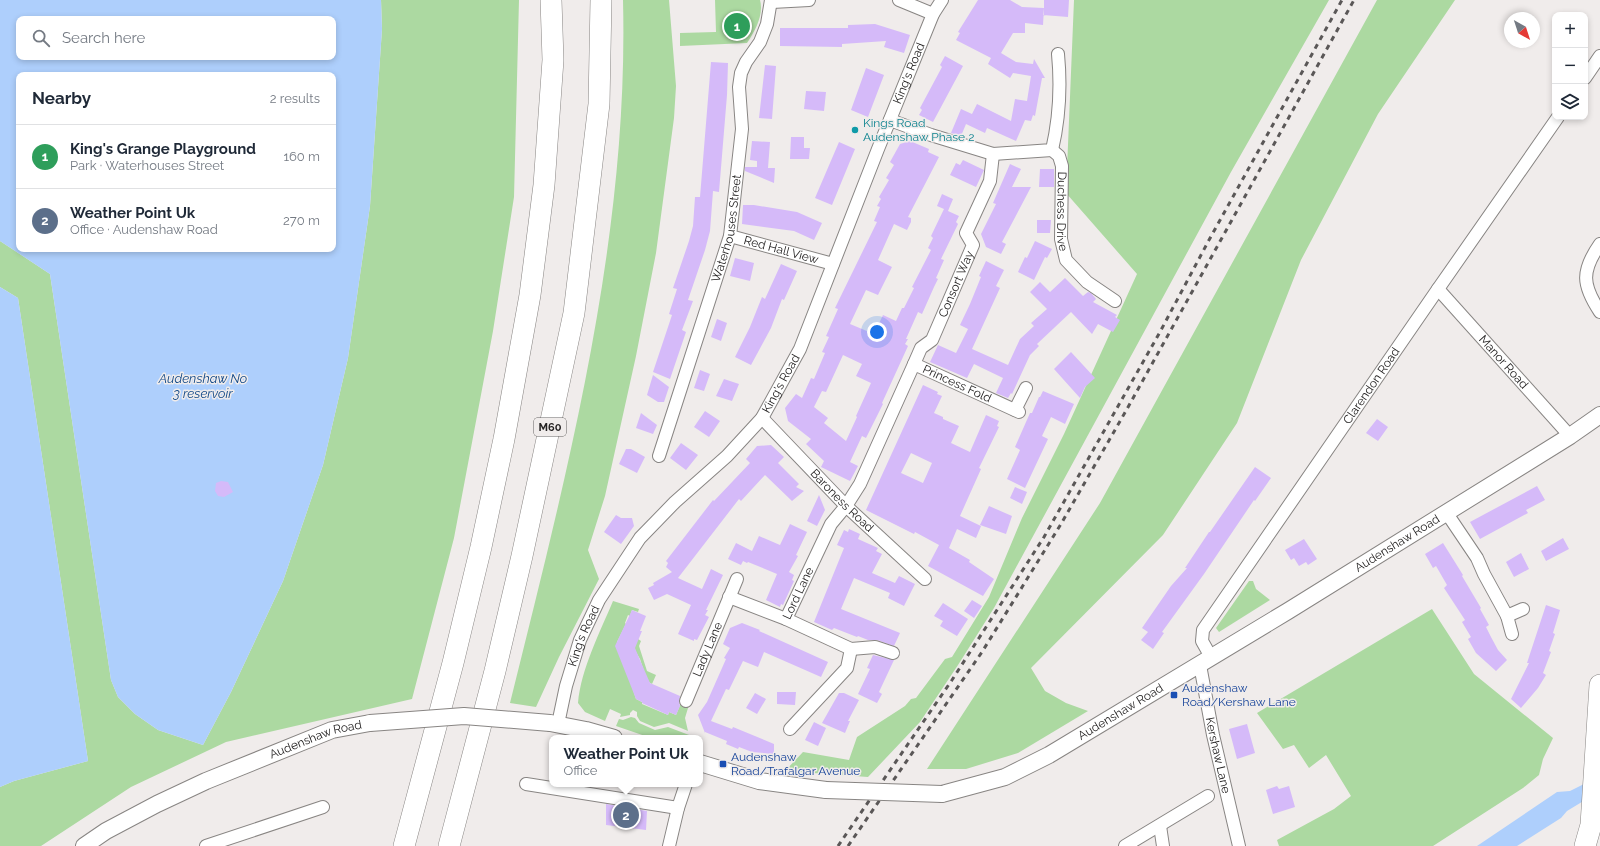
<!DOCTYPE html>
<html lang="en">
<head>
<meta charset="utf-8">
<style>
	body { margin:0; font-family:Raleway,sans-serif; background:#f6f6f7; color:#1f2937 }
	.controls { position:absolute; right:12px; top:12px; display:grid; overflow:hidden; border-radius:8px; box-shadow:0 2px 6px #0003 }
	.controls button { width:36px; height:36px; display:grid; place-items:center; padding:0; border:0; border-bottom:1px solid #e0e1e3; background:#fff; color:#1f2937; font:20px sans-serif }
	.compass { position:absolute; left:1504px; top:12px; width:36px; height:36px; border-radius:50%; background:#fff; box-shadow:0 2px 6px #0003; rotate:141deg }
	.you { position:absolute; left:877px; top:332px; width:14px; height:14px; margin:-10px; border:3px solid #fff; border-radius:50%; background:#1a73e8; box-shadow:0 0 0 6px #1a73e833 }
	.badge { display:grid; place-items:center; width:26px; height:26px; border-radius:50%; background:#ba459d; color:#fff; font-size:13px; font-weight:700 }
	.pin { position:absolute; translate:-50% -50%; border:2px solid #fff; box-shadow:0 1px 4px #0006 }
	.popup { position:absolute; left:549px; top:735px; width:154px; height:52px; box-sizing:border-box; display:grid; place-content:center; border-radius:8px; background:#fff; filter:drop-shadow(0 1px 3px #0005); font-size:13px; white-space:nowrap; color:#747a83 }
	.popup b { font-size:15px; color:#1f2937 }
	.popup::after { content:''; position:absolute; left:50%; top:100%; margin-left:-8px; border:8px solid transparent; border-top-color:#fff }
	.list { margin:0; padding:0; list-style:none }
	h2 { display:flex; justify-content:space-between; align-items:center; height:52px; margin:0; padding:0 16px; font-size:17px }
	h2 small { font-size:13px; font-weight:400; color:#747a83 }
	.list li { display:grid; grid-template-columns:26px 1fr auto; gap:12px; align-items:center; box-sizing:border-box; height:64px; padding:0 16px; border-top:1px solid #e0e1e3 }
	.list b { display:block; font-size:15px; white-space:nowrap }
	.list p { margin:0; font-size:13px; white-space:nowrap; color:#747a83 }
	.list em { font-size:13px; font-style:normal; color:#747a83 }
	.icon { flex:none; width:22px; height:22px; fill:none; stroke:currentColor; stroke-width:2; stroke-linecap:round; stroke-linejoin:round }
	.map { position:relative; flex:none; width:1600px; height:846px; overflow:hidden }
	.search { position:absolute; background:#fff; box-shadow:0 2px 6px #0003; left:16px; top:16px; width:320px; height:44px; display:flex; align-items:center; gap:10px; box-sizing:border-box; padding:0 14px; border-radius:8px; color:#747a83; font-size:15px }
	.panel { position:absolute; background:#fff; box-shadow:0 2px 6px #0003; left:16px; top:72px; width:320px; height:180px; border-radius:8px }
	.map>svg:first-child { display:block }
</style>
</head>
<body>
<div class="map">
<svg width="1600" height="846" viewBox="0 0 1600 846">
	<rect width="100%" height="100%" fill="#f0eceb"/>
	<!-- green -->
	<path fill="#acd9a1" d="M381,0H519L514,197L493,331L454,538L412,699L226,742L131,787L41,846H0V787L14,781L88,761L18,298L0,287V241L50,274L111,680L118,697L135,714L158,730L203,745L231,692L283,581L323,465L348,358L370,206L382,29Z
		M623,0H669L676,86L674,118L656,253L636,356L605,496L588,550L599,579L559,657L536,707L510,703C567,473 629,239 623,0Z
		M715,0H760C764,15 755,31 747,43L680,46V33L716,32Z
		M1074,0H1329L1231,172L994,608L958,665L920,722L868,777L785,771L803,752L849,760L857,737L905,706L911,699L916,698L945,659L952,657L989,597L1022,518L1064,434L1137,274L1066,193Z
		M1377,0H1455L1378,114L1301,260L1237,423L1163,535L1031,668L1045,691L1066,703L1088,711L1018,753L966,769H927L1100,503Z
		M1249,581H1253L1256,589L1270,600L1219,632L1216,628Z
		M613,601L639,609L638,612L632,610L630,616L628,615L625,623L626,624L617,642L618,643L636,699L642,702V704L668,715L669,712L676,715L681,703L688,708L685,718L688,731L669,723L654,727L640,721L637,716V712L633,710L630,713V715L620,717L621,714L610,709L605,721L585,712L578,703C581,669 600,632 613,601Z
		M1432,609L1474,674L1553,738L1543,759L1539,775L1523,788L1433,846H1279L1277,840L1334,809L1351,796L1326,755L1309,768L1294,745L1283,749L1257,713Z
		M638,639L641,641L639,646L647,671L656,675L652,684L647,681L640,659L633,647Z
		M631,717L635,718L639,723L655,730L668,727L697,738H651L616,726L619,719L623,720Z"/>
	<!-- water -->
	<path fill="#aecffc" fill-rule="evenodd" d="M0,0H381L382,29L370,206L348,358L323,465L283,581L231,692L203,745L158,730L135,714L118,697L111,680L50,274L0,241ZM19,19H333V57H19ZM19,75H333V249H19Z
		M0,287L18,298L88,761L14,781L0,787Z
		M1600,776V791L1567,811L1561,818L1517,846H1477L1557,792L1570,791Z"/>
	<!-- building -->
	<path fill="#d5baf9" fill-rule="evenodd" d="M978,0H1010L1022,7L1044,8V0H1069L1068,17L1043,15L1044,8L1043,25L1025,23V33H1013L1001,53L1016,62L1033,64L1034,59L1045,78H1042L1035,116L1033,115L1031,121L1025,120L1016,141L987,128L985,133L966,124L961,136L951,133L961,109L972,114L977,104L1011,121L1015,99L1027,101L1031,76L1013,73L1010,78L988,64L991,58L956,40L960,33L958,32Z
		M875,24L910,35L904,53L884,47L886,41L842,44V47L780,46V28H848V25Z
		M945,56L963,66L933,122L919,115L922,110L920,108L942,67L940,65Z
		M711,62L728,63L727,95L719,192L713,191L710,231L705,250L688,300L693,301L682,330L686,332L670,379L653,372L672,315L669,314L677,289L673,288L689,241L693,226L695,197H700Z
		M765,65L776,66L772,119L759,118Z
		M866,68L884,75L868,117L851,110Z
		M806,91L826,92L824,111L804,109Z
		M791,137H804V148H810L809,159H790Z
		M752,141L770,142L768,168H775L774,183L745,171V167H757V161L750,160Z
		M910,141L929,149L928,152L939,157L908,217L911,218V222L907,230L894,224L878,260L892,267L878,295L866,290L850,324L874,334L883,315L896,321L902,308H904L914,288L912,287L931,250L928,248L933,238L931,236L944,209L937,206L942,194L953,199L948,211L959,216L956,222L958,224L941,259L944,260L936,278L938,279L934,287L922,314L918,312L906,339H908L905,344L908,346L882,403L883,404L866,438L862,436L850,462L858,466L850,481L821,467L824,461L806,444L811,439L788,421L785,408L796,394L802,398L811,378L814,379L825,353L822,352L829,337L826,336L838,309L835,308L877,222L874,221L880,207L877,206L881,199L879,197L889,180L886,178L894,165L890,162L900,144ZM843,355L862,364L856,376L871,383L856,416L857,417L846,441L824,423L828,418L814,407L822,391L826,392Z
		M839,142L855,149L832,205L815,198Z
		M963,160L984,170L976,187L950,175L956,163L960,165Z
		M1010,164L1021,169L1012,187H1031L1002,242L1006,244L1001,254L986,247L981,234L996,204L993,203Z
		M1040,169H1054V187H1039Z
		M743,205H754L797,212L822,223L814,240L794,231L742,224Z
		M1037,220H1051L1050,233H1037Z
		M1035,241L1052,249L1047,258L1045,257L1034,280L1018,272L1025,257L1027,258Z
		M735,258L754,263L750,281L730,276Z
		M986,261L1004,270L996,286L1000,288L972,349L1008,365L1020,339L1034,326L1031,323L1047,309L1030,292L1040,282L1050,292L1065,278L1083,296L1088,292L1091,293L1096,299L1093,302L1117,315L1115,317L1120,320L1113,332L1098,324L1092,334L1071,312L1037,344L1039,346L1030,355L1012,394L1011,393L1008,398L996,393L1003,378L974,364L967,378L930,362L938,345L956,353L968,329L960,325L970,304L981,277L979,276Z
		M781,264L797,271L784,300L782,299L771,328L751,365L735,357L750,327L762,297L765,299Z
		M717,319L727,323L721,341L711,337Z
		M1071,352L1095,378L1085,387L1080,398L1054,369Z
		M700,370L710,374L704,391L694,388Z
		M653,375L669,387L664,402H658L647,395Z
		M724,379L739,384L732,401L716,396Z
		M923,385L938,392L937,394L942,396L934,413L943,417V419L959,426L951,443L970,452L986,415L999,421L997,426L999,427L979,468L981,469L960,516L981,526L976,538L957,529L949,548L970,560L969,562L994,579L983,596L928,566L939,545L915,532L914,534L866,510ZM911,453L932,463L923,483L901,473Z
		M1043,391L1074,404L1065,424L1051,417L1042,436L1048,439L1025,488L1007,479L1020,450L1015,447L1030,413H1032L1039,397H1040Z
		M705,411L720,421L709,437L694,427Z
		M641,413L657,425L653,434L636,428Z
		M1377,419L1388,427L1378,441L1366,433Z
		M681,443L698,455L686,470L670,458Z
		M771,445L784,457L778,463L799,484L796,487L804,491L792,501L765,475L741,501L739,499L678,578L702,589L711,569L723,575L706,610H708L705,615L709,617L697,640L694,639V641L678,634L691,605L667,594L654,600L648,588L654,585L653,583L672,572L666,567L668,563L666,561L713,500L714,501L750,463L746,459L757,446Z
		M626,449H631L645,457L637,473L619,464Z
		M1255,467L1271,478L1255,501L1254,500L1204,574L1162,632L1164,633L1153,649L1141,640L1148,632L1142,628L1171,586L1187,568H1185L1209,532H1210Z
		M221,481L228,482L233,492L224,497L218,496L215,491L216,483Z
		M1537,486L1545,500L1526,510L1528,513L1480,539L1470,522Z
		M1015,487L1027,492L1022,504L1010,498Z
		M819,495L825,510L817,526L807,521Z
		M989,506L1012,516L1006,534L980,525Z
		M616,515L621,518H632L634,526L621,544L604,532Z
		M790,524L807,532L796,555L798,556L789,572L794,575L792,580L794,581L783,605L781,604L780,607L766,600L777,574L748,562L747,563L743,561L741,565L728,559L736,543L752,551L759,536L780,545Z
		M849,529L860,534L858,539L878,548L876,551L882,554L872,573L895,583L899,576L915,584L904,606L888,598L890,593L854,578L841,609L900,633L894,646L877,640H868L858,636L857,637L834,628L832,630L814,622L844,548L837,545L844,530L848,532Z
		M1563,538L1569,549L1546,561L1541,551Z
		M1304,539L1317,559L1308,565L1306,562L1299,566L1294,558L1291,560L1285,550Z
		M1443,543L1463,575L1462,576L1481,608L1480,609L1489,625L1486,627L1491,637L1498,650L1507,660L1496,671L1476,653L1468,639L1471,637L1462,622L1465,620L1444,588L1447,585L1436,566L1433,568L1425,554Z
		M1521,553L1529,569L1514,577L1506,562Z
		M972,600L982,606L974,618L964,611Z
		M943,603L968,619L957,636L940,626L943,621L934,616Z
		M1546,605L1560,610L1553,633L1555,634L1549,651L1551,652L1543,673L1546,675L1538,688L1521,708L1511,699L1529,663H1527Z
		M632,610L646,616L640,631H642L635,648L640,660L650,683L680,696L679,702L680,706L676,715L669,712L668,715L642,703V702L636,699L615,646Z
		M742,623L760,630L759,631L828,662L821,677L764,652L758,667L743,661L729,690L726,689L711,721L732,729L733,727L774,744V754L752,752L739,747L738,749L726,744L727,741L705,732V733L698,715L707,702L726,659L724,658L730,648L723,644L730,628Z
		M873,655L894,660L879,692L882,694L877,703L858,694L870,669L867,668Z
		M777,692H796L795,705L777,704Z
		M755,693L766,699L757,714L746,708Z
		M839,693H844L859,700L848,721H850L845,733L822,723Z
		M814,722L826,728L818,746L805,740Z
		M1247,724L1255,753L1237,759L1229,729Z
		M1277,786L1279,789L1289,786L1295,807L1273,814L1266,790Z
		M606,804L647,811L646,830L606,825Z"/>
	<g fill="none" stroke-linecap="round" stroke-linejoin="round">
		<defs>
			<g id="street">
				<path d="M899,0L933,14"/>
				<path d="M772,2L809,0"/>
				<path d="M1585,78L1600,56"/>
				<path d="M890,120L931,135L993,154L1052,150C1059,120 1061,85 1058,54"/>
				<path id="s1" d="M1052,150L1059,156L1062,166L1061,239L1066,260L1087,282L1115,301"/>
				<path id="s2" d="M730,236L833,264"/>
				<path d="M1600,244C1581,271 1582,285 1600,312"/>
				<path id="s3" d="M1438,289L1570,436"/>
				<path id="s4" d="M914,364L921,348L932,340L973,245L966,233L990,181L993,154"/>
				<path d="M1015,410L1026,388"/>
				<path id="s5" d="M762,418L846,506L925,579"/>
				<path id="s6" d="M659,456L730,236L742,129L739,87L741,73L746,62L760,42L767,24L771,0"/>
				<path d="M1446,512L1477,558L1484,574L1507,616L1512,634"/>
				<path d="M729,597L786,619"/>
				<path d="M1507,616L1523,609"/>
				<path d="M851,649L875,647L893,653"/>
				<path id="s7" d="M1211,657L1202,641L1203,630L1438,289L1558,117"/>
				<path id="s8" d="M1200,665L1213,735L1239,846"/>
				<path id="s9" d="M686,701L737,579"/>
				<path id="s10" d="M558,724L566,686L580,640L599,600L640,538L675,502L727,456L762,418L800,349L878,149L933,14L942,0"/>
				<path id="s11" d="M790,729L847,668L851,649L786,619L831,524L846,506L860,484L914,364L1019,412"/>
				<path d="M526,784L678,808"/>
				<path d="M1160,826L1163,846"/>
				<path d="M206,846L323,807"/>
				<path d="M669,846L678,808L686,784"/>
				<path d="M1125,846L1208,796"/>
			</g>
			<g id="secondary">
				<path d="M550,723L586,730L614,738"/>
				<path d="M700,763L759,781L826,790"/>
				<path id="s12" d="M942,794L1005,777L1049,755L1288,611L1570,436L1600,415"/>
				<path id="s13" d="M84,846L106,831L157,804L206,781L332,730L370,723"/>
			</g>
			<path id="highway" d="M404,846L453,663L481,547L504,439L530,295L544,185L553,60L551,0
				M449,846L495,671L522,556L574,313L599,104L601,0
				M1585,846L1591,825L1600,685"/>
		</defs>
		<!-- street casing -->
		<use href="#street" stroke="#888583" stroke-width="14"/>
		<!-- secondary casing -->
		<use href="#secondary" stroke="#888583" stroke-width="18"/>
		<!-- highway casing -->
		<use href="#highway" stroke="#888583" stroke-width="22"/>
		<!-- street -->
		<use href="#street" stroke="#fff" stroke-width="12"/>
		<!-- secondary -->
		<use href="#secondary" stroke="#fff" stroke-width="16"/>
		<!-- highway -->
		<use href="#highway" stroke="#fff" stroke-width="21"/>
		<!-- rail -->
		<path stroke="#5a5757" stroke-width="3" stroke-dasharray="5 5" stroke-linecap="butt" d="M838,846L952,680L1044,537L1160,332L1209,240L1342,0
			M848,846L982,652L1061,524L1127,409L1354,0"/>
		<defs>
			<path id="secondary-bridge" d="M370,723L464,716L550,723
				M826,790L942,794"/>
		</defs>
		<!-- secondary-bridge casing -->
		<use href="#secondary-bridge" stroke="#888583" stroke-width="18" stroke-linecap="butt"/>
		<!-- secondary-bridge -->
		<use href="#secondary-bridge" stroke="#fff" stroke-width="16"/>
	</g>
	<!-- markers -->
	<circle fill="#0f9aa8" stroke="#f0eceb" stroke-width="1.5" cx="855" cy="130" r="4"/>
	<g fill="#1a4fb4" stroke="#f0eceb" stroke-width="1.5">
		<rect x="1170" y="691" width="8" height="8" rx="2"/>
		<rect x="719" y="760" width="8" height="8" rx="2"/>
	</g>
	<g text-anchor="middle" dominant-baseline="central" stroke-width="3" stroke-linejoin="round" paint-order="stroke">
		<!-- shield labels -->
		<rect fill="#f0eceb" stroke="#615f5e" stroke-width="1" x="534" y="418" width="32" height="18" rx="3"/>
		<g font-size="11" font-weight="bold" fill="#242222">
			<text x="550" y="427">M60</text>
		</g>
		<!-- street labels -->
		<g font-size="12" fill="#242222" stroke="#f0eceb">
			<text stroke="none"><textPath href="#s10" startOffset="752">King's Road</textPath></text>
			<text stroke="none"><textPath href="#s1" startOffset="65">Duchess Drive</textPath></text>
			<text stroke="none"><textPath href="#s6" startOffset="238">Waterhouses Street</textPath></text>
			<text stroke="none"><textPath href="#s2" startOffset="53">Red Hall View</textPath></text>
			<text stroke="none"><textPath href="#s4" startOffset="92">Consort Way</textPath></text>
			<text stroke="none"><textPath href="#s3" startOffset="98">Manor Road</textPath></text>
			<text stroke="none"><textPath href="#s10" startOffset="416">King's Road</textPath></text>
			<text stroke="none"><textPath href="#s11" startOffset="508">Princess Fold</textPath></text>
			<text stroke="none"><textPath href="#s7" startOffset="326">Clarendon Road</textPath></text>
			<text stroke="none"><textPath href="#s5" startOffset="115">Baroness Road</textPath></text>
			<text stroke="none"><textPath href="#s12" startOffset="522">Audenshaw Road</textPath></text>
			<text stroke="none"><textPath href="#s11" startOffset="203">Lord Lane</textPath></text>
			<text stroke="none"><textPath href="#s10" startOffset="92">King's Road</textPath></text>
			<text stroke="none"><textPath href="#s9" startOffset="56">Lady Lane</textPath></text>
			<text stroke="none"><textPath href="#s12" startOffset="198">Audenshaw Road</textPath></text>
			<text stroke="none"><textPath href="#s13" startOffset="256">Audenshaw Road</textPath></text>
			<text stroke="none"><textPath href="#s8" startOffset="92">Kershaw Lane</textPath></text>
		</g>
		<!-- culture labels -->
		<g font-size="12" fill="#0d838f" stroke="#f0eceb" text-anchor="start">
			<text x="863" y="123">Kings Road<tspan x="863" dy="14">Audenshaw Phase 2</tspan></text>
		</g>
		<!-- transit labels -->
		<g font-size="12" fill="#164399" stroke="#f0eceb" text-anchor="start">
			<text x="1182" y="688">Audenshaw<tspan x="1182" dy="14">Road/Kershaw Lane</tspan></text>
			<text x="731" y="757">Audenshaw<tspan x="731" dy="14">Road/Trafalgar Avenue</tspan></text>
		</g>
		<!-- water labels -->
		<g font-size="13" font-style="italic" fill="#104787" stroke="#f0eceb">
			<text x="203" y="378">Audenshaw No<tspan x="203" dy="15">3 reservoir</tspan></text>
		</g>
	</g>
</svg>
<div class="controls">
<button>+</button>
<button>−</button>
<button><svg class="icon" aria-label="layers" viewBox="0 0 24 24"><path d="M12 4l9 5-9 5-9-5zM3 14l9 5 9-5"/></svg></button>
</div>
<svg class="compass" viewBox="-18 -18 36 36"><path d="M0-13l5 13h-10z" fill="#e53935"/><path d="M0 13l5-13h-10z" fill="#747a83"/></svg>
<div class="you"></div>
<div class="pin badge" style="left:737px;top:26px;background:#2e9e5b">1</div>
<div class="pin badge" style="left:626px;top:815px;background:#5c6f8a">2</div>
<div class="popup"><b>Weather Point Uk</b>Office</div>
<div class="search"><svg class="icon" aria-label="search" viewBox="0 0 24 24"><circle cx="10" cy="10" r="6"/><path d="M15 15l6 6"/></svg>Search here</div>
<section class="panel">
<h2>Nearby<small>2 results</small></h2>
<ul class="list">
<li><span class="badge" style="background:#2e9e5b">1</span><div><b>King's Grange Playground</b><p>Park · Waterhouses Street</p></div><em>160 m</em></li>
<li><span class="badge" style="background:#5c6f8a">2</span><div><b>Weather Point Uk</b><p>Office · Audenshaw Road</p></div><em>270 m</em></li>
</ul>
</section>
</div>
</body>
</html>
